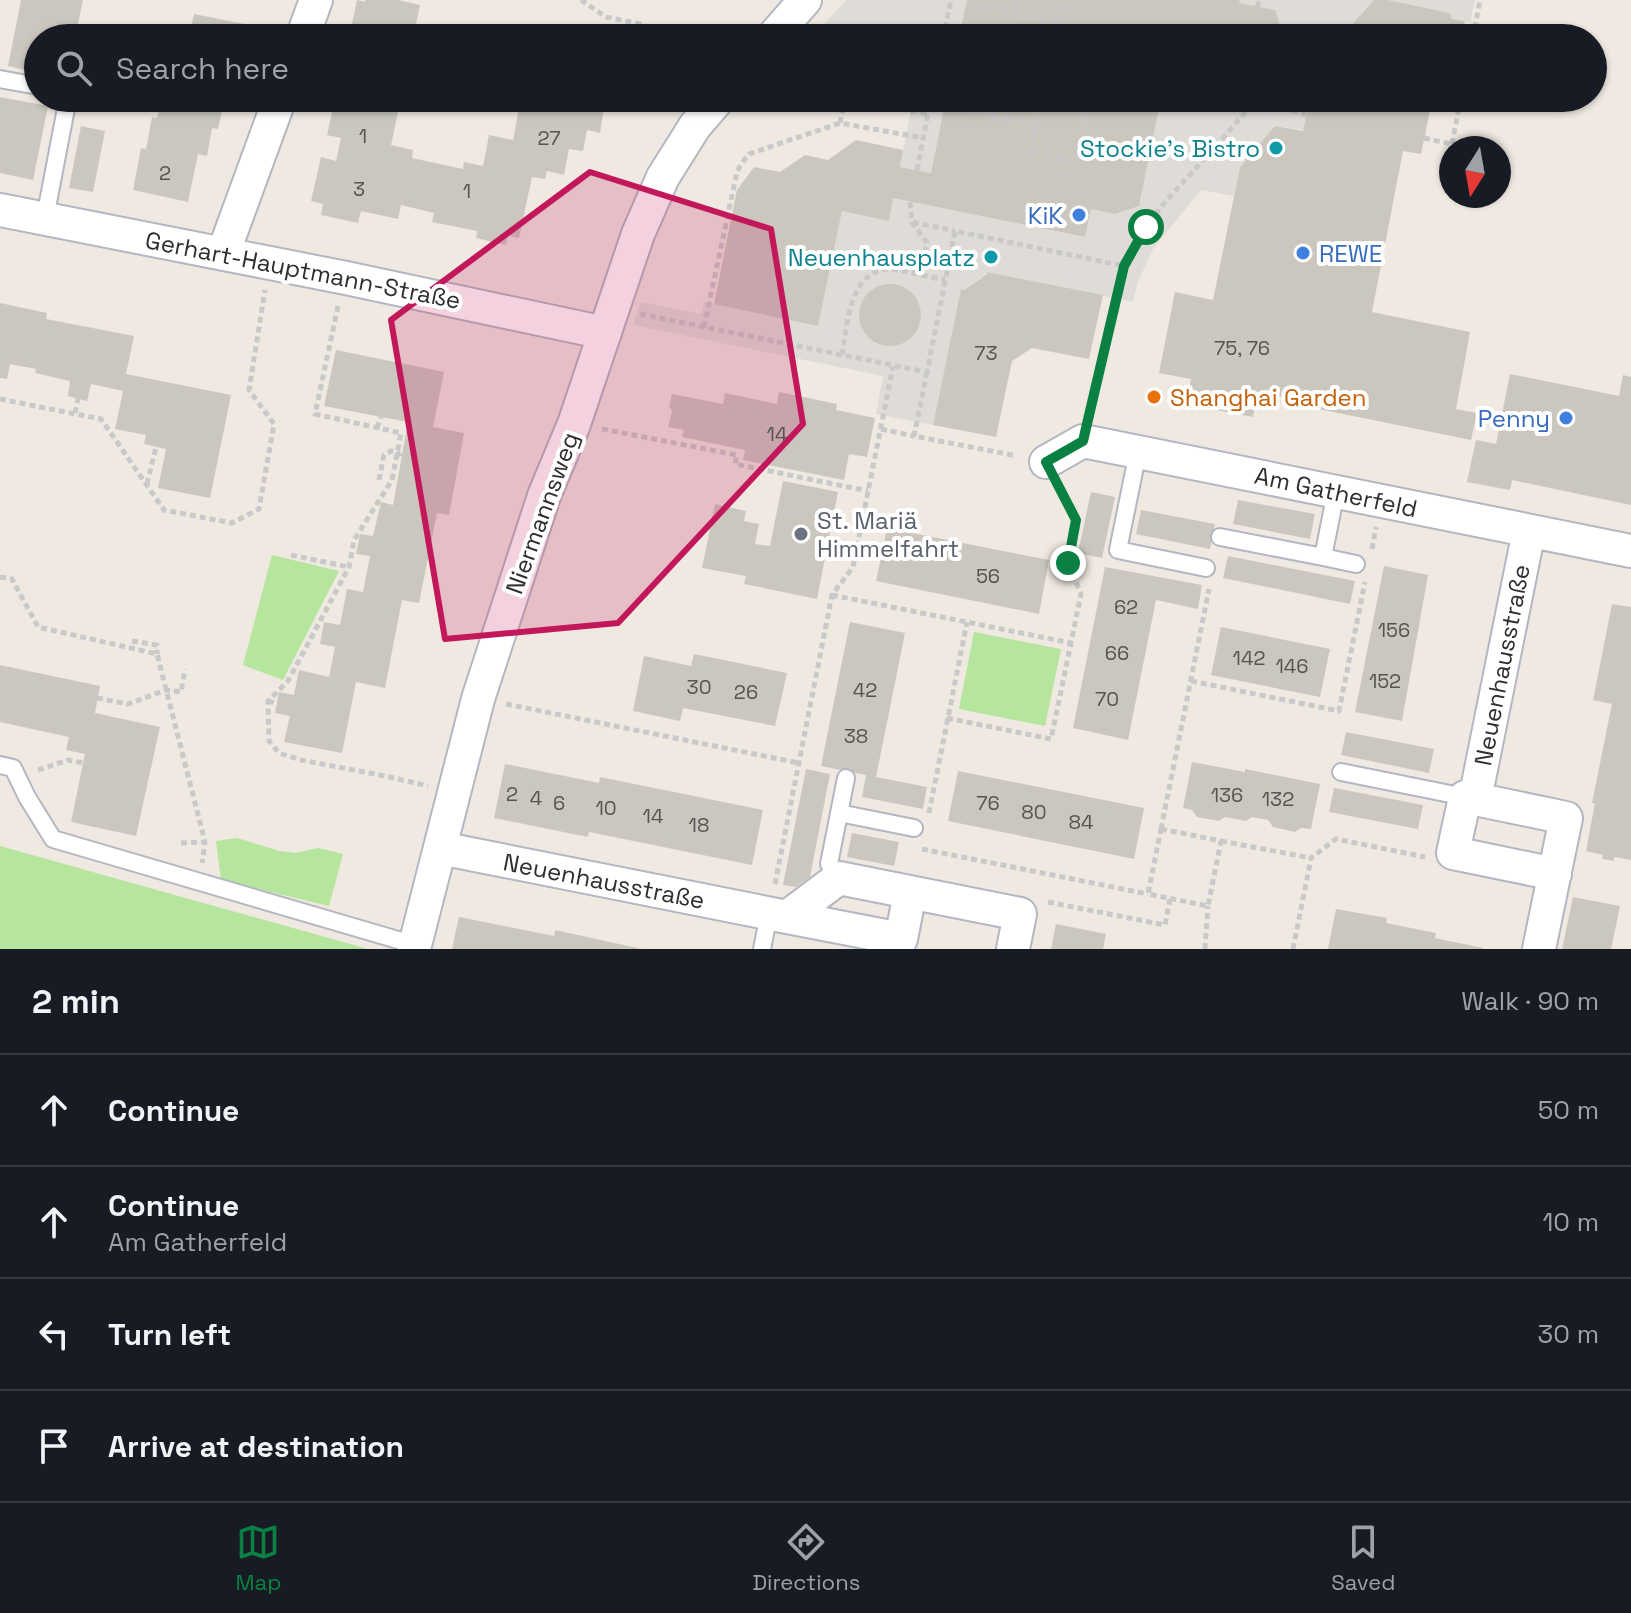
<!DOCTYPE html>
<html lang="en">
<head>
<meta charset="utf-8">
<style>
	body { margin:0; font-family:"Space Grotesk",sans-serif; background:#20242c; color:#f1f3f6 }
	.compass { position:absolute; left:1439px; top:136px; width:72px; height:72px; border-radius:50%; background:#171b24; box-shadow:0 2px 6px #0004; rotate:191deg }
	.stop { position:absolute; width:24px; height:24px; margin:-18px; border:6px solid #0b8043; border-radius:50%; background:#fff }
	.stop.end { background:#0b8043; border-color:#fff; box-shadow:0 2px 8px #0008 }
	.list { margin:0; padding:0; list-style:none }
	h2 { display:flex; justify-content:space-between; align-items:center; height:104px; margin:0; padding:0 32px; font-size:34px }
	h2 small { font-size:26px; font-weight:400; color:#9ea1a6 }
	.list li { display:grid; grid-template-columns:52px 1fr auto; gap:24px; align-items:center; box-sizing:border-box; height:112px; padding:0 32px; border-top:2px solid #363941 }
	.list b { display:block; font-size:30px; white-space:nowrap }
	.list p { margin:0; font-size:26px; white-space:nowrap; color:#9ea1a6 }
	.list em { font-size:26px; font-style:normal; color:#9ea1a6 }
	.icon { flex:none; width:44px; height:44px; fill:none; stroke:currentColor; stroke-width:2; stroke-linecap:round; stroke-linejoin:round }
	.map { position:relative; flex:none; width:1631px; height:949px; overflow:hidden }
	.search { position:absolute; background:#171b24; box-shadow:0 2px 6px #0004; left:24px; right:24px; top:24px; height:88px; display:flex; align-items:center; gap:20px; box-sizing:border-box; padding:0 28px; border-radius:44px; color:#9ea1a6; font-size:30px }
	.sheet { height:552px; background:#171b24 }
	nav { display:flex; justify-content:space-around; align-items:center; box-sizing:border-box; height:112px; border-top:2px solid #363941; background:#171b24; font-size:22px; color:#9ea1a6 }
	nav a { display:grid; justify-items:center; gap:4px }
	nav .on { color:#0b8043 }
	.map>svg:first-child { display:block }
</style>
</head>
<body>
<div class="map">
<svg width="1631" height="949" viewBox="0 0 1631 949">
	<rect width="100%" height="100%" fill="#efe9e1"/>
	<!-- green -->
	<path fill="#b6e59e" d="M272,555L339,571L283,680L243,665Z
		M974,632L1061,649L1045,726L959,709Z
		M237,838L280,851L295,853L318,848L343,854L329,906L221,880L216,841Z
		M0,846L368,949H0Z"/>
	<!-- plaza -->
	<path fill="#dfdcd8" d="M846,0H967L959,38H811Z
		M1240,0H1374L1340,38H1284L1239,3Z
		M1388,0H1475L1470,22L1452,19L1450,13Z
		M880,98H946L931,173L900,167L912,104Z
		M1161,98H1310L1303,130L1275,126L1240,167L1234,196L1201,190L1153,249L1138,282L1133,302L988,272L964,290H961L933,425L876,414L883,376L633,325L641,302L701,314L704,302L818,325L842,211L888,220L893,198L1084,237L1091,209L1115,214L1139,205Z"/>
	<!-- building -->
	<path fill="#cbc7bf" d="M21,0H83L75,38H38V73L8,66Z
		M357,0L365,2V0H398L420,5L413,38H349Z
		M967,0H1240L1239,3L1275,10L1284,38H959Z
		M1374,0H1388L1450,13L1452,19L1465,21L1461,38H1340Z
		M194,14L254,26L251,38H183L184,31L190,32Z
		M0,97L48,106L33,180L0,173Z
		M161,98H225L218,129L212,128L207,156L198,154L188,202L133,190L141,148L146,149L152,117L157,118Z
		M335,98H401L391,145L413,150L412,158L463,169L464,162L483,166L489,135L513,140L519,108L542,112L546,98H628L625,111L604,107L600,133L587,130L583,151L569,149L564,175L547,171L545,179L532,177L519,238L508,236L506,245L476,238L477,231L432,222L434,213L401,205L398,219L361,211L358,223L321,215L323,204L311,201L321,157L336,161L341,138L327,135Z
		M946,98H1161L1139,206L1115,214L1091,209L1085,237L893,198L889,221L842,211L818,326L714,304L737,190L754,167L780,172L805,155L828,160L856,140L903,150L900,167L931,173Z
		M1310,98H1445L1443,103L1431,106L1421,154L1403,151L1372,312L1470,332L1456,409L1477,413L1471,440L1309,407L1311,397L1291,393L1290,399L1257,393L1253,417L1186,404L1191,379L1159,373L1175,292L1213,300L1240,167L1275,126L1303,131Z
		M81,126L105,131L93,192L69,188Z
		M987,272L1103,295L1089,359L1032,348L1012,361L996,437L933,425L961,289L964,290L987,274Z
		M859 315a31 31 0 1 1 62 0a31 31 0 1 1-62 0Z
		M0,303L47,313L46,319L134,336L126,374L231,395L210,498L158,488L166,449L144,444L146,435L115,429L123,391L91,384L87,401L68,396L70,381L35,373L36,369L10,364L7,379L0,378Z
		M336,350L444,372L433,427L464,433L449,515L437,513L419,603L402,600L385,688L356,682L342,753L284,742L290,716L275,713L279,692L294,695L299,670L329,677L335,647L320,644L324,622L340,625L347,589L363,592L370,556L356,554L360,534L373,536L381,502L393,505L408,422L324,406Z
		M1510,374L1619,396L1623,375L1631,377V505L1512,480L1510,490L1467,482L1476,440L1496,444Z
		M779,392L837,404L836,410L875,418L867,457L849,454L844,480L743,460L745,450L682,437L684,430L668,427L672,411L669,406L672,394L723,404L725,393L777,404Z
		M783,481L838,492L817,599L744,584L746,576L702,568L715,504L746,511L744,521L759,524L755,544L770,546Z
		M1091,492L1115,497L1102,558L1078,553Z
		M1238,500L1315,514L1310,539L1233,524Z
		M1141,510L1215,524L1210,549L1136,534Z
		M887,528L1049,560L1039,614L876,581Z
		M1228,556L1355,581L1350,604L1223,578Z
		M1384,566L1428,575L1402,721L1355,712Z
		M1105,567L1202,585L1198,609L1156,600L1128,740L1073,728Z
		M1612,604L1631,607V860L1614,857V861L1602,859L1603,855L1586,851L1595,803H1592L1612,704L1593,700Z
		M850,622L905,633L876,777L927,787L923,809L862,797L866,775L821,766Z
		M1221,627L1330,649L1320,697L1211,675Z
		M694,654L787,673L775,726L683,708L680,721L633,711L644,656L691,666Z
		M0,665L100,686L95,713L160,727L136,836L71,822L85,754L66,750L69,737L0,722Z
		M1346,732L1434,749L1429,773L1341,755Z
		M1192,762L1245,772V769L1320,784L1311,829L1301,828L1295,832L1273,827L1268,820L1252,817L1246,821L1225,817L1219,821L1197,817L1192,810L1183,808Z
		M505,764L599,783L600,777L763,810L752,865L589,832L588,837L494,818Z
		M806,769L830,774L810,877L796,887L783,885Z
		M958,771L1144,808L1134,859L948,821Z
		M1334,788L1423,805L1418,829L1329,812Z
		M852,833L899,842L894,866L847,857Z
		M1573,897L1620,906L1611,949H1562Z
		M1336,909L1387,918L1386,923L1436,933L1435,938L1483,948V949H1328Z
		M459,917L554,936L555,930L642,949H452Z
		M1056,924L1106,934L1103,949H1051Z"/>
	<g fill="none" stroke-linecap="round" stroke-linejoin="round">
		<defs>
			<path id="lane" d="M0,79L38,86
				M45,218L68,98
				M1138,452L1118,550L1206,568
				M1220,537L1323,557L1336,492
				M1323,557L1356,564
				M0,765L13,768L27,797L53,839L415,945
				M1341,772L1465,797
				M839,813L914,828
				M839,878L829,864L846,778
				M762,949L769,914"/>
			<path id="street" d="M302,38L316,0
				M772,38L805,0
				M0,210L346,278L605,333
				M223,254L280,98
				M1046,462L1083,441L1631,551
				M1529,531L1475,799L1566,818L1539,949
				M1475,799L1465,797L1453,853L1555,874
				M440,848L787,917L839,878L1020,914L1013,949
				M787,917L901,939L910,893
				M414,949L478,699L544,496L574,424L638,234L663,177L695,126L719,98"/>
		</defs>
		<!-- lane casing -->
		<use href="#lane" stroke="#b4b7c1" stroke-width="20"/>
		<!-- street casing -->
		<use href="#street" stroke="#b4b7c1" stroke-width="36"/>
		<!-- path -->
		<path stroke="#c9c9c9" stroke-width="5" stroke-dasharray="6 4" stroke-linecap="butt" d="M581,0L606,17L641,24L674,38
			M1257,7L1260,0
			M1056,22L1061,0
			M943,38L951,0
			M978,38L984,7L1102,32L1101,38
			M1473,38L1480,0
			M842,98L928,114
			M966,98L963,110L1036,125L1031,152L1076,161L1088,98
			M1253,103L1277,106L1306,115
			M840,123L845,99
			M1036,125L1041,98
			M1424,138L1471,148
			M1452,144L1461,98
			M917,170L931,98
			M910,202L912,222L927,243L921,275
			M913,222L955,231
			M338,306L315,414L401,433L392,480L354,540L349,567L288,681L268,701L269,741L279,753L301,760L385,776L428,786
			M640,314L927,372L955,231L1124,266L1146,227L1165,202L1219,143L1253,103L1252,98
			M704,327L737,172L741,164L749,154L840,123L923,138
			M842,355C848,324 848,272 889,269C900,269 932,278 945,280
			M927,372L914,436L1017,456
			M0,399L101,419L164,510L232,523L259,509L274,424L249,390L265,290
			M75,413L78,398
			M1090,413L1124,266
			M377,428L381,417
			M602,429L737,455L735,464L868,491
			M881,429L914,436
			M379,480L384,455L391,451H397L402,459
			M147,484L156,447
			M1372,549L1376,527
			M291,555L349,567
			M0,577L12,579L38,627L157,654L205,842L202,863
			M832,595L1071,643L1081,594L1068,563L1076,520L1059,487
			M132,641L157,645V654
			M1191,681L1339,711L1365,582
			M97,698L128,704L166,690L181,692L185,669
			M268,701L277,704
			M506,704L799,763
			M947,718L1051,739L1071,643
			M38,770L68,760L84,763
			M929,813L967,622
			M1161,829L1209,589
			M1161,829L1221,841L1208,906L1148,894Z
			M1221,841L1311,858
			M181,843L205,842
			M922,849L1148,894
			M775,884L832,595L853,567L893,366
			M1048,902L1165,925L1170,899
			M1205,949L1208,906
			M1293,949L1311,858L1336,839L1425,857"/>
		<!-- lane -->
		<use href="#lane" stroke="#fff" stroke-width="16"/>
		<!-- street -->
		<use href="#street" stroke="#fff" stroke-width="32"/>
	</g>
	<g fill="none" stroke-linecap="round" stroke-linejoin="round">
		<!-- route -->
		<path stroke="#0b8043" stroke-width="10" d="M1068,563L1076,520L1046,462L1083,441L1124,266L1146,227"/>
	</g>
	<!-- marked area -->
	<path fill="#c2185b" fill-opacity="0.2" stroke="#c2185b" stroke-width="6" stroke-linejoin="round" d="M590,172L771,229L803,424L618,623L445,639L391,320Z"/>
	<!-- markers -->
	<g fill="#0f9aa8" stroke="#fff" stroke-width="3">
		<circle cx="1276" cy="148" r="8"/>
		<circle cx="991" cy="257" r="8"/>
	</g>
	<g fill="#3f7fe0" stroke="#fff" stroke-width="3">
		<circle cx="1079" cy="215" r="8"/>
		<circle cx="1303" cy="253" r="8"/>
		<circle cx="1566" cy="418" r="8"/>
	</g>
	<circle fill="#e8710a" stroke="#fff" stroke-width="3" cx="1154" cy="397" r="8"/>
	<circle fill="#6b7280" stroke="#fff" stroke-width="3" cx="801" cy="534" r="8"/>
	<g text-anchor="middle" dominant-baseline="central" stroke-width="8" stroke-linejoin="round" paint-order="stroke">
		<!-- number labels -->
		<g font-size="20" fill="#555452">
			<text x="363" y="136">1</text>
			<text x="549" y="138">27</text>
			<text x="165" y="173">2</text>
			<text x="359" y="189">3</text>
			<text x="467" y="191">1</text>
			<text x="1242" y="348">75, 76</text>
			<text x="986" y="353">73</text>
			<text x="777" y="434">14</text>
			<text x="988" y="576">56</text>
			<text x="1126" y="607">62</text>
			<text x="1394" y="630">156</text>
			<text x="1117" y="653">66</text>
			<text x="1249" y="658">142</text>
			<text x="1292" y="666">146</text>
			<text x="1385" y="681">152</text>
			<text x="699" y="687">30</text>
			<text x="865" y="690">42</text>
			<text x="746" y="692">26</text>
			<text x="1107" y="699">70</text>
			<text x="856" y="736">38</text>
			<text x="512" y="794">2</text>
			<text x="1227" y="795">136</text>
			<text x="536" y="798">4</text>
			<text x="1278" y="799">132</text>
			<text x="559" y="803">6</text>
			<text x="988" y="803">76</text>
			<text x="606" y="808">10</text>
			<text x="1034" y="812">80</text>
			<text x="653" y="816">14</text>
			<text x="1081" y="822">84</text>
			<text x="699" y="825">18</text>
		</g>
		<!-- culture labels -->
		<g font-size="24" fill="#0d838f" stroke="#fff" text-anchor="end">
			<text x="1260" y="148">Stockie's Bistro</text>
			<text x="975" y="257">Neuenhausplatz</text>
		</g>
		<!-- shop labels -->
		<g font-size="24" fill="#366cbe" stroke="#fff" text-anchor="end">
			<text x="1063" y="215">KiK</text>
			<text x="1319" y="253" text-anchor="start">REWE</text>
			<text x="1550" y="418">Penny</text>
		</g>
		<!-- street labels -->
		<g font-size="24" fill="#2e2e2e" stroke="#fff">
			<text transform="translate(303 270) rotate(11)">Gerhart-Hauptmann-Straße</text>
			<text transform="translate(1336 492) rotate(12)">Am Gatherfeld</text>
			<text transform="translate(542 513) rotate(-70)">Niermannsweg</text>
			<text transform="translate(1502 665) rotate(-79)">Neuenhausstraße</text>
			<text transform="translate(604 881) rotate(11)">Neuenhausstraße</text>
		</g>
		<!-- food labels -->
		<g font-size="24" fill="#c56008" stroke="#fff" text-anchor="start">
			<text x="1170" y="397">Shanghai Garden</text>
		</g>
		<!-- worship labels -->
		<g font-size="24" fill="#5b616d" stroke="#fff" text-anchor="start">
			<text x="817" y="520">St. Mariä<tspan x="817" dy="28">Himmelfahrt</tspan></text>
		</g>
	</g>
</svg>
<svg class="compass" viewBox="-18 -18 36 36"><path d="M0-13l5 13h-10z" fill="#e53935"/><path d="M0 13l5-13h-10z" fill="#9ea1a6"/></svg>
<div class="stop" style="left:1146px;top:227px"></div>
<div class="stop end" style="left:1068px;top:563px"></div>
<div class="search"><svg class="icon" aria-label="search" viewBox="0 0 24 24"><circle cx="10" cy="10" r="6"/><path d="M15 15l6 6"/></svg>Search here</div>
</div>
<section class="sheet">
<h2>2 min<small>Walk · 90 m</small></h2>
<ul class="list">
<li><svg class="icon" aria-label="ahead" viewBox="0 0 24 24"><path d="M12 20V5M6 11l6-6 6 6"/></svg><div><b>Continue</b></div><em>50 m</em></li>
<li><svg class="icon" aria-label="ahead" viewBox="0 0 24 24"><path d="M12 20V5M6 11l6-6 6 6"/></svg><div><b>Continue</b><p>Am Gatherfeld</p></div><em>10 m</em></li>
<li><svg class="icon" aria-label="left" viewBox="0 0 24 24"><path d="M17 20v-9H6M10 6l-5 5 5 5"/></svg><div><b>Turn left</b></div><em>30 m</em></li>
<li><svg class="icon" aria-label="arrive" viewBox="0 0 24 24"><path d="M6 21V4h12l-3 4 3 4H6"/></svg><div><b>Arrive at destination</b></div></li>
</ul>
</section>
<nav>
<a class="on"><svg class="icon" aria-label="map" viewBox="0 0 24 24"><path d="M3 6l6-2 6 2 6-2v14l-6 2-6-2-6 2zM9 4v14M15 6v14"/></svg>Map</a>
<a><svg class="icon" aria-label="directions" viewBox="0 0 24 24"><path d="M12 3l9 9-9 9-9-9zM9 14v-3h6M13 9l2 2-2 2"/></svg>Directions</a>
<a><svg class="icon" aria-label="saved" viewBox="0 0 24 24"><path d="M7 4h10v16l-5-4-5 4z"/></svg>Saved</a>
</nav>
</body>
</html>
